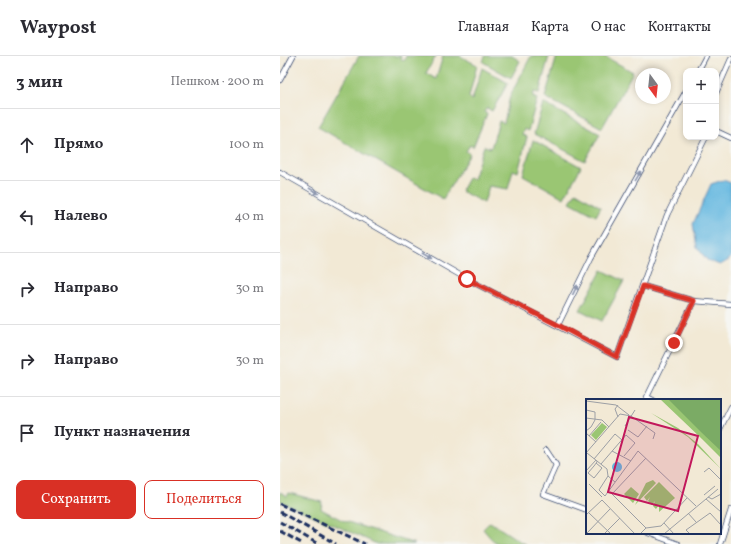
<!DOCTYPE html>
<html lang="ru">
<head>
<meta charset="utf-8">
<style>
	body { margin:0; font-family:Vollkorn,serif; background:#f2f2f3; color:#2b2b33 }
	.controls { position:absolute; right:12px; top:12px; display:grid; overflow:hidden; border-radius:8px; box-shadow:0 2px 6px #0003 }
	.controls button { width:36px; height:36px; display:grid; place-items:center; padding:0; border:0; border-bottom:1px solid #e1e1e2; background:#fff; color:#2b2b33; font:20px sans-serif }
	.compass { position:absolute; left:355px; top:12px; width:36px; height:36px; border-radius:50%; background:#fff; box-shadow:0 2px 6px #0003; rotate:165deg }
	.stop { position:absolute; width:12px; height:12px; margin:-9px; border:3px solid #d93025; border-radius:50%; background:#fff }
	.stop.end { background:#d93025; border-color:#fff; box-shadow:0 1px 4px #0008 }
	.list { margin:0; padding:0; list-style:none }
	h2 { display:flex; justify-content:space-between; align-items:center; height:52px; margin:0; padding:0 16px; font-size:17px }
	h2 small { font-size:13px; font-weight:400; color:#7c7c81 }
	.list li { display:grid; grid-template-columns:26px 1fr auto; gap:12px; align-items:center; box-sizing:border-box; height:72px; padding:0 16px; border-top:1px solid #e1e1e2 }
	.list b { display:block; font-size:15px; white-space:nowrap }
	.list em { font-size:13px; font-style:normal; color:#7c7c81 }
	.actions { display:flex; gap:8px; padding:12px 16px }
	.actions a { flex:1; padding:9px 0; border:1px solid #d93025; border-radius:8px; text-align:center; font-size:14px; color:#d93025 }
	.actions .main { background:#d93025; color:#fff }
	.icon { flex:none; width:22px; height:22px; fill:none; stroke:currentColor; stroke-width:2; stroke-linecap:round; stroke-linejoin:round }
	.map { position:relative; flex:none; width:451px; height:488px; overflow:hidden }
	header { display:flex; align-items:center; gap:24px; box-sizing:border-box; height:56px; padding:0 20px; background:#fff; border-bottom:1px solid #e1e1e2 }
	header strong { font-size:19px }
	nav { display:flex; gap:22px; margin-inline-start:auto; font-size:14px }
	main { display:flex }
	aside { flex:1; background:#fff }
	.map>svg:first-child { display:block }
</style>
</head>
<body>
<header>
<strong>Waypost</strong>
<nav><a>Главная</a><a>Карта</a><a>О нас</a><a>Контакты</a></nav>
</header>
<main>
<aside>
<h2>3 мин<small>Пешком · 200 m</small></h2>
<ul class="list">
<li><svg class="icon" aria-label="ahead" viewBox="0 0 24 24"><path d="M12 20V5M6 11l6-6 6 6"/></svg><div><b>Прямо</b></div><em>100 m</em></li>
<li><svg class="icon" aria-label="left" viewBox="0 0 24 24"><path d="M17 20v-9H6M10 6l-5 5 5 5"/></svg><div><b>Налево</b></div><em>40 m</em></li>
<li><svg class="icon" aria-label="right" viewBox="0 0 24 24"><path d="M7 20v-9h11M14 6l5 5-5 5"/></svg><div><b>Направо</b></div><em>30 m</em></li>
<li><svg class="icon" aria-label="right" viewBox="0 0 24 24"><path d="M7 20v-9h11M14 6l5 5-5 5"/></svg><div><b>Направо</b></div><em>30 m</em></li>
<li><svg class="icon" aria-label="arrive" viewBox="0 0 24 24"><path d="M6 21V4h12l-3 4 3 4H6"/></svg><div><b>Пункт назначения</b></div></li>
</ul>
<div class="actions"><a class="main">Сохранить</a><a>Поделиться</a></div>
</aside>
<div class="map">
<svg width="451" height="488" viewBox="0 0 451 488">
	<rect width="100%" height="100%" fill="#f6f6f2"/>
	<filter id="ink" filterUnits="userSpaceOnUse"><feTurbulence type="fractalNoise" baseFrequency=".025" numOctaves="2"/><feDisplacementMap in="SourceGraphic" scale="8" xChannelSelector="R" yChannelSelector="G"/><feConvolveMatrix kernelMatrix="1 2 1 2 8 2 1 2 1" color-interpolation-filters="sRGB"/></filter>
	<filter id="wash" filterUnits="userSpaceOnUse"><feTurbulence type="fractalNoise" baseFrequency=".012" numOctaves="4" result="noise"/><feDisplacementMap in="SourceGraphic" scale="16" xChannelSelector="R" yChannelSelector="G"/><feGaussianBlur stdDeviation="0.9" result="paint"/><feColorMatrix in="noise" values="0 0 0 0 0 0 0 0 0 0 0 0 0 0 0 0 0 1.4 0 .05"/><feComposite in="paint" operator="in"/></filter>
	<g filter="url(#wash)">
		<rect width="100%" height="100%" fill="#f2e9d5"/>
		<!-- green -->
		<path fill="#9ac673" stroke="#5a7a68" d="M79,0H121V3L124,5L126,0H156L146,17L156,23L163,0H180L197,9L189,41L192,44L202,12L228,27L212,55L207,52L204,56L207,58L193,91L190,89L186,95L190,98L163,143L38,71Z
			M205,0H232L240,5L231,22L203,6Z
			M251,0H269L259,37L254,36L253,41L257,43L248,75L244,73L242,79L247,81L238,116L233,114L228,133L209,130L204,147L181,135L188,122L193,123L204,90L211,92L219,65L224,67L230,40Z
			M277,0H324L353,16L322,72L265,41Z
			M263,47L320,78L305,105L254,78Z
			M253,84L301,111L284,142L243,119Z
			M296,136L321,151L316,160L290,146Z
			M322,214L344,225L322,265L300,254Z
			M0,436L7,440L9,437L42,446L41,453L62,464L135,488H97L0,445Z
			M210,466L241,486L246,488H219C212,485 208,479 203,473Z"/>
		<!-- water -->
		<path fill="#65b8e0" stroke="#40749f" d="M443,124L451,127V201L449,204L440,209L427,204L417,191L413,168L431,128Z"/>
	</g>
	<g filter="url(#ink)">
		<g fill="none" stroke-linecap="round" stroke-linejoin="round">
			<defs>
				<path id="service" d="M418,15L426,0
					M0,24L13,0
					M436,37L451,3
					M436,75L451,82
					M0,116L187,223L337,301L387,159L426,81
					M363,230L414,245L451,248
					M278,269L311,202L406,35
					M373,344L367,341L414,245
					M440,373L451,351
					M266,394L276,409L263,438L307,454
					M368,477L398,488
					M440,488L451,454"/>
			</defs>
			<!-- service casing -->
			<use href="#service" stroke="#3b4b70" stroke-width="6"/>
			<!-- service -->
			<use href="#service" stroke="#fff" stroke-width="4.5"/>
			<!-- rail -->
			<path stroke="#1b2f5e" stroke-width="3" stroke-dasharray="6 3" stroke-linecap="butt" d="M0,448L85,488
				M0,456L56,488
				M0,466L38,488
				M0,475L23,488"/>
		</g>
		<!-- one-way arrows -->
		<defs><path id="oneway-solid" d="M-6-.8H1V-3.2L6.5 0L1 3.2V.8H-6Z"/></defs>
		<g fill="#8d97ae">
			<use href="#oneway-solid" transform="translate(358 120) rotate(-60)"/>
			<use href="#oneway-solid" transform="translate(34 135) rotate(30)"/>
			<use href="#oneway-solid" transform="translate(147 200) rotate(30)"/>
			<use href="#oneway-solid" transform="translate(295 234) rotate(-64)"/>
		</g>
	</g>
	<g fill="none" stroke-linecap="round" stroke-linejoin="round" filter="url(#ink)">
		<!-- route -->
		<path stroke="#d93025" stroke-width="5" d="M187,223L278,269L337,301L363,230L414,245L394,287"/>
	</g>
	<!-- overview -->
	<g transform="translate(306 343)">
		<rect width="135" height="135" fill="#f2e9d5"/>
		<path d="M74,0H135V59L116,40ZM65,14L92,29L112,45L135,70L102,38ZM16,24L21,28L10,41L5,36ZM67,81L70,84L49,106L60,84ZM73,83L89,99L73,113V106L70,110L67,107L69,102L66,106L62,102L64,98L61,102L58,98ZM45,88L53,95L47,104L38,95Z" fill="#9ac673"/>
		<path d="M82,0H135V52L115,33Z" fill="#7bab65"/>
		<path d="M26 68a5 5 0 1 1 10 0a5 5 0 1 1-10 0Z" fill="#65b8e0"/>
		<path fill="none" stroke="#9c9fa5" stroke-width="1" d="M0,2L30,6L43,16M0,11L9,13V21L5,28L0,32M32,18L29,10L32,6M0,19L16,21L23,28M39,27L49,11M42,31L52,38L61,27M0,34L10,43M3,37L15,23M26,52L45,62M0,54L34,15L45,17L69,34L67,40M1,54L21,70L22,77M8,60L29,35L36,41M10,64L16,69L8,79L2,74L8,67L11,63V62M15,65L40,36L49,44L38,57M0,72L10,61M118,73L123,69L135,81M29,83L22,77L13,91L19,97L52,52L110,107M3,85L16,98M118,96L129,87M122,98L126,100L135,95M120,100L135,113M3,114L25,135M102,114L110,123M0,116L16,101L49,135M78,124L88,135M60,129L26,95L60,59M1,134L24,110M18,135L34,119M54,135L60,129L75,127L101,99M78,135L132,90M104,135L100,131L124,114L135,126"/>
		<path fill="#c2185b" fill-opacity="0.15" stroke="#c2185b" stroke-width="2" d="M43,18L112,37L92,112L22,93Z"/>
		<rect width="135" height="135" fill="none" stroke="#1b2f5e" stroke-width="2"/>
	</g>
</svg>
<div class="controls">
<button>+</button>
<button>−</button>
</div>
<svg class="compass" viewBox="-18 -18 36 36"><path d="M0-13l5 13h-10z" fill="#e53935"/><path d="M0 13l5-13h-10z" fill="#7c7c81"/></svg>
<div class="stop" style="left:187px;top:223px"></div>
<div class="stop end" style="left:394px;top:287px"></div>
</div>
</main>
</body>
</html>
